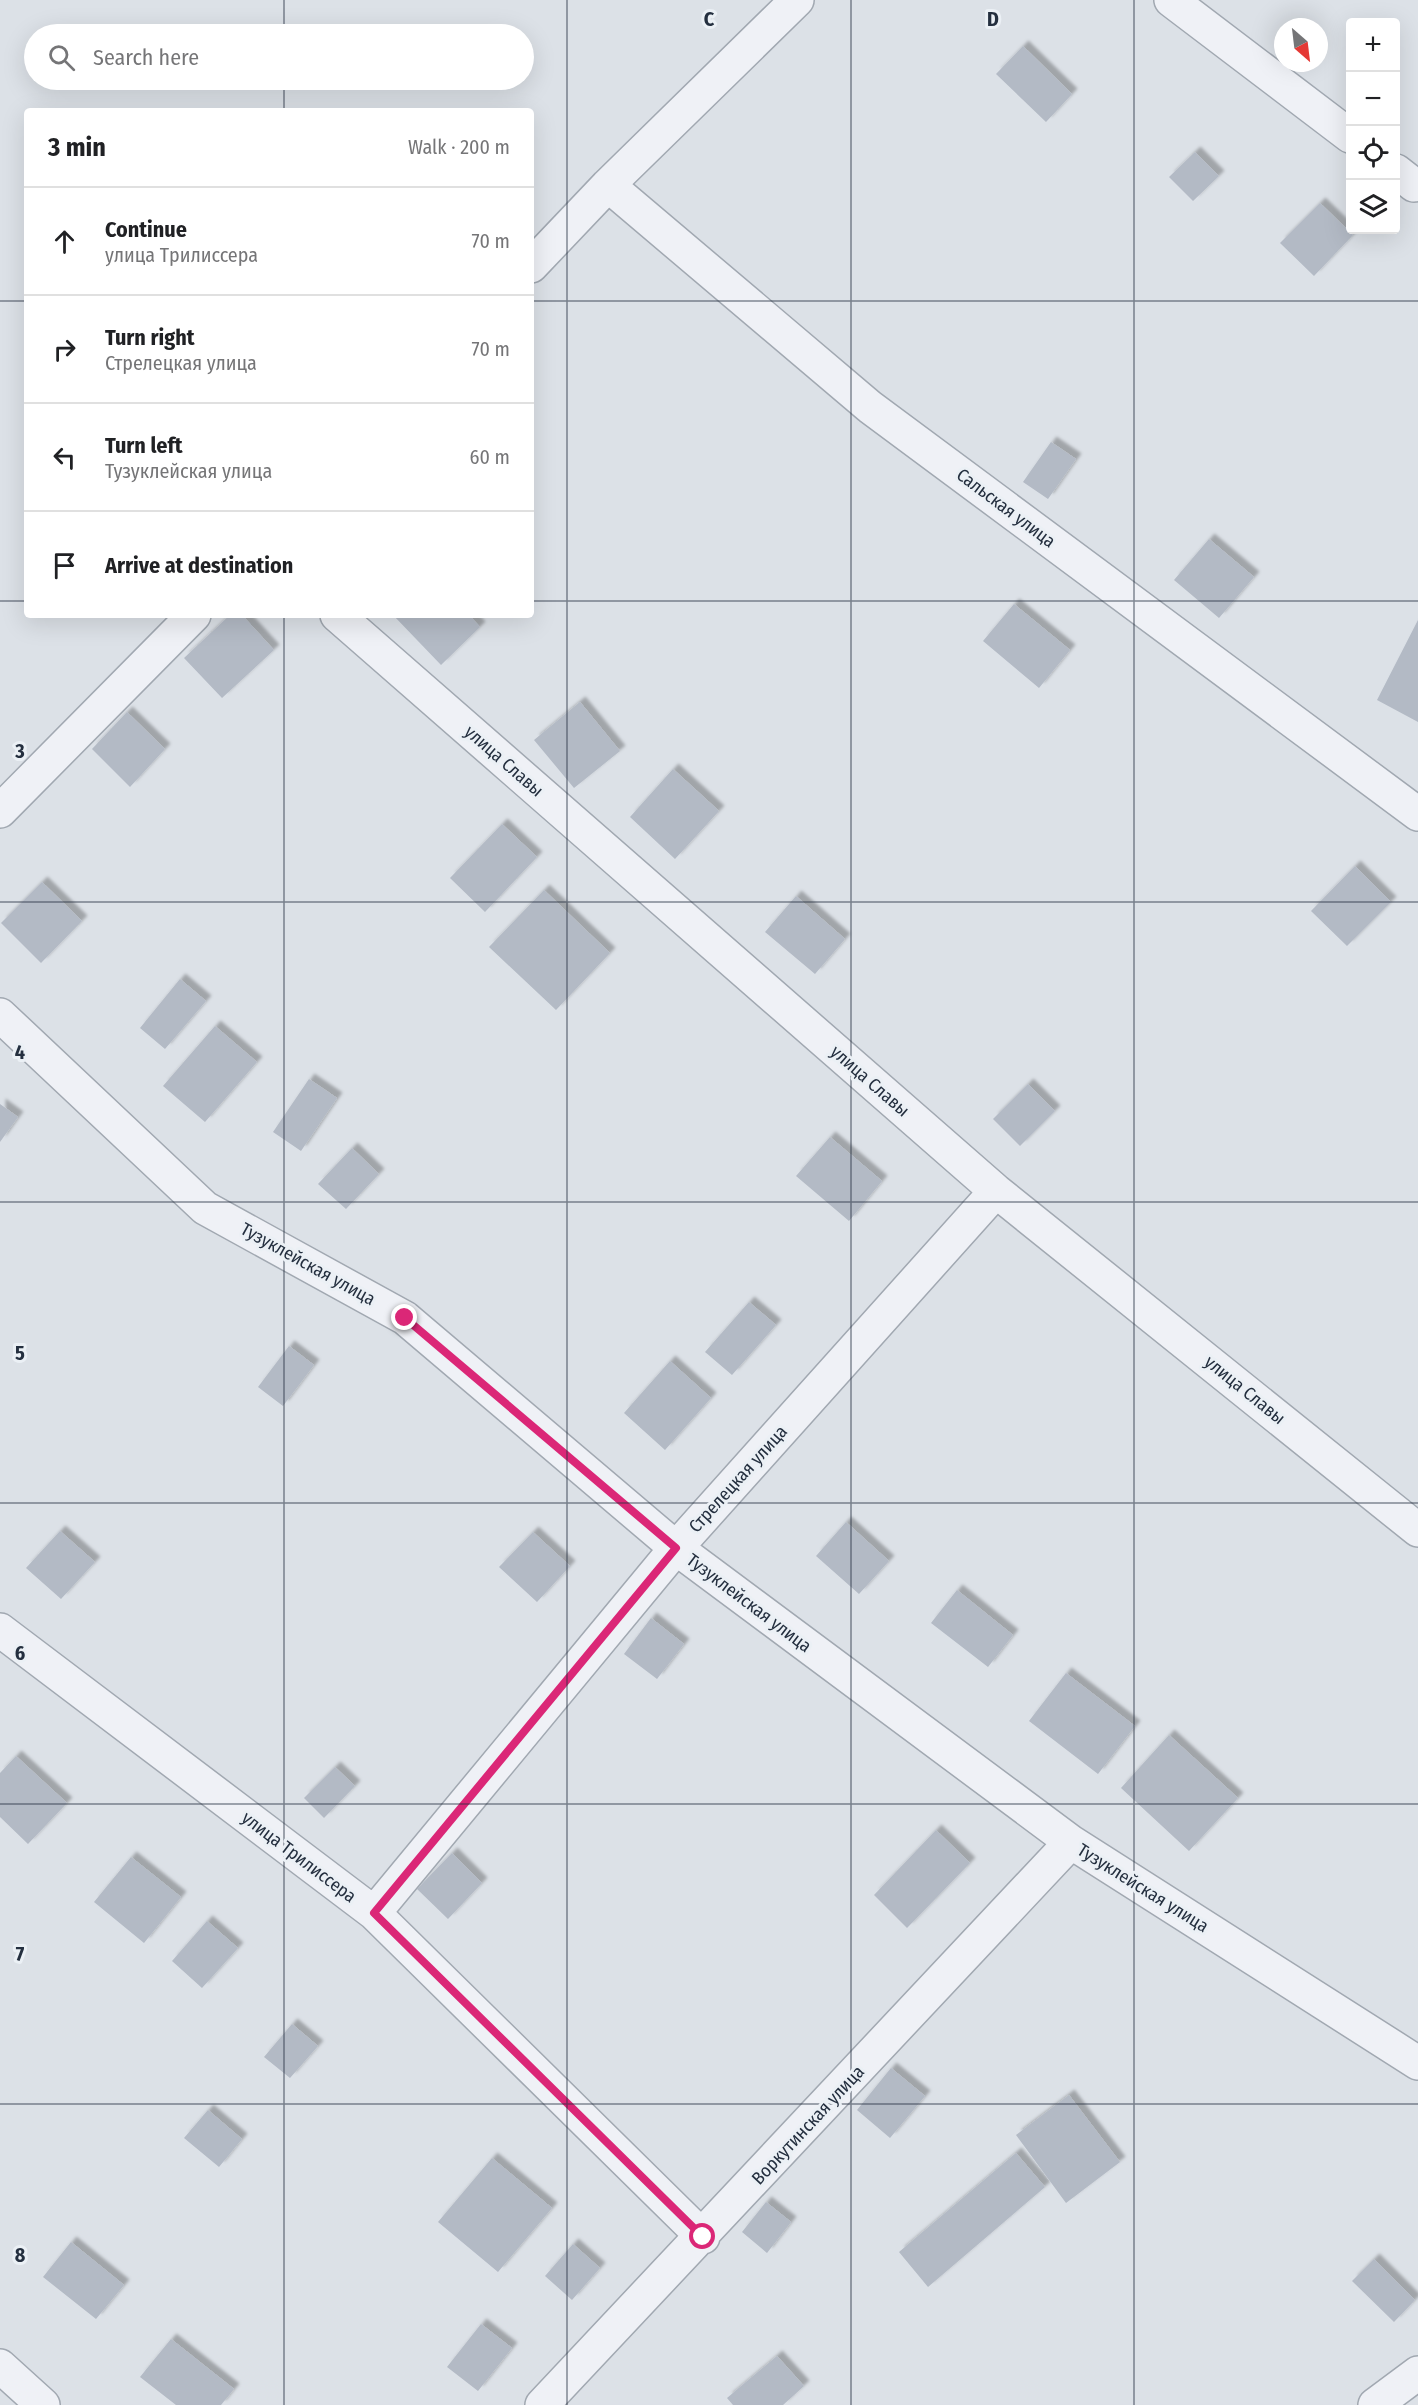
<!DOCTYPE html>
<html lang="en">
<head>
<meta charset="utf-8">
<style>
	body { margin:0; font-family:"Fira Sans Condensed",sans-serif; background:#f2f2f2; color:#202124 }
	.controls { position:absolute; right:18px; top:18px; display:grid; overflow:hidden; border-radius:6px; box-shadow:0 6px 24px #0002 }
	.controls button { width:54px; height:54px; display:grid; place-items:center; padding:0; border:0; border-bottom:2px solid #e0e0e0; background:#fff; color:#202124; font:30px sans-serif }
	.compass { position:absolute; left:1274px; top:18px; width:54px; height:54px; border-radius:50%; background:#fff; box-shadow:0 6px 24px #0002; rotate:152deg }
	.stop { position:absolute; width:18px; height:18px; margin:-14px; border:4px solid #db2777; border-radius:50%; background:#fff }
	.stop.end { background:#db2777; border-color:#fff; box-shadow:0 2px 6px #0008 }
	.list { margin:0; padding:0; list-style:none }
	h2 { display:flex; justify-content:space-between; align-items:center; height:78px; margin:0; padding:0 24px; font-size:26px }
	h2 small { font-size:20px; font-weight:400; color:#757577 }
	.list li { display:grid; grid-template-columns:39px 1fr auto; gap:18px; align-items:center; box-sizing:border-box; height:108px; padding:0 24px; border-top:2px solid #e0e0e0 }
	.list b { display:block; font-size:22px; white-space:nowrap }
	.list p { margin:0; font-size:20px; white-space:nowrap; color:#757577 }
	.list em { font-size:20px; font-style:normal; color:#757577 }
	.icon { flex:none; width:33px; height:33px; fill:none; stroke:currentColor; stroke-width:2; stroke-linecap:round; stroke-linejoin:round }
	.map { position:relative; flex:none; width:1418px; height:2405px; overflow:hidden }
	.search { position:absolute; background:#fff; box-shadow:0 6px 24px #0002; left:24px; top:24px; width:510px; height:66px; display:flex; align-items:center; gap:15px; box-sizing:border-box; padding:0 21px; border-radius:33px; color:#757577; font-size:22px }
	.panel { position:absolute; background:#fff; box-shadow:0 6px 24px #0002; left:24px; top:108px; width:510px; height:510px; border-radius:6px }
	.map>svg:first-child { display:block }
</style>
</head>
<body>
<div class="map">
<svg width="1418" height="2405" viewBox="0 0 1418 2405">
	<defs>
		<filter id="shadow"><feDropShadow dx="5.5" dy="-5.5" stdDeviation="1.5" flood-color="#0004"/></filter>
	</defs>
	<rect width="100%" height="100%" fill="#dce1e7"/>
	<!-- building -->
	<path fill="#b3bac5" filter="url(#shadow)" d="M1023,46L1072,94L1046,122L996,74Z
		M1195,152L1219,176L1193,201L1169,177Z
		M1320,203L1353,235L1314,276L1280,243Z
		M1051,442L1076,459L1048,499L1023,482Z
		M1209,539L1254,577L1219,618L1174,580Z
		M1014,604L1070,650L1039,688L983,641Z
		M230,615H242L274,650L222,698L184,658Z
		M393,615H469L480,627L441,665Z
		M1418,620V722L1377,700Z
		M580,702L620,751L574,788L534,740Z
		M127,712L165,749L130,787L92,749Z
		M673,769L719,811L675,859L630,817Z
		M502,824L537,857L485,912L450,878Z
		M1355,866L1391,902L1347,946L1311,911Z
		M42,882L82,921L41,963L1,923Z
		M544,890L610,953L556,1010L489,947Z
		M796,896L845,939L815,974L765,932Z
		M180,979L206,1001L165,1049L140,1028Z
		M215,1026L257,1062L205,1122L163,1086Z
		M309,1079L337,1098L301,1151L273,1132Z
		M1028,1084L1055,1111L1020,1146L993,1119Z
		M0,1104L18,1117L0,1142Z
		M830,1137L882,1181L849,1221L796,1176Z
		M352,1148L379,1174L346,1209L318,1184Z
		M749,1302L776,1325L732,1375L705,1352Z
		M289,1346L314,1365L283,1406L258,1387Z
		M670,1361L711,1398L665,1450L624,1413Z
		M846,1522L889,1561L859,1594L816,1556Z
		M60,1531L95,1562L61,1599L26,1568Z
		M533,1532L570,1566L537,1602L499,1567Z
		M957,1590L1013,1635L988,1667L931,1623Z
		M651,1618L684,1644L657,1679L624,1654Z
		M1066,1673L1135,1726L1098,1774L1029,1721Z
		M1169,1735L1238,1798L1189,1851L1121,1788Z
		M16,1756L67,1803L28,1844L0,1817V1773Z
		M335,1767L355,1786L324,1818L304,1798Z
		M936,1830L970,1863L907,1928L874,1895Z
		M452,1853L482,1883L448,1919L417,1889Z
		M131,1857L181,1897L144,1943L94,1902Z
		M207,1921L238,1948L202,1988L172,1961Z
		M292,2024L318,2046L290,2078L264,2057Z
		M891,2068L925,2096L890,2138L857,2110Z
		M1069,2095L1120,2162L1066,2203L1016,2135Z
		M208,2110L242,2139L219,2167L184,2138Z
		M1016,2153L1045,2187L928,2287L899,2252Z
		M492,2158L552,2208L498,2272L438,2222Z
		M766,2202L791,2222L767,2253L742,2232Z
		M71,2242L124,2285L96,2319L43,2277Z
		M573,2244L600,2268L572,2300L545,2276Z
		M1374,2259L1415,2300L1394,2322L1352,2281Z
		M481,2324L512,2348L478,2391L447,2367Z
		M171,2339L234,2389L221,2405H176L140,2377Z
		M777,2356L804,2386L783,2405H733L727,2398Z"/>
	<g fill="none" stroke-linecap="round" stroke-linejoin="round">
		<defs>
			<path id="minor" d="M1171,0L1350,136
				M1396,171L1414,185
				M608,185L870,407L1418,814
				M531,266L608,185L797,0
				M337,615L996,1191L1418,1530
				M0,811L194,615
				M0,1015L205,1208L405,1318L676,1548L1071,1842L1418,2063
				M0,1630L374,1913L703,2237
				M374,1913L676,1548L996,1191
				M0,2366L43,2405
				M542,2405L1071,1842
				M1375,2405L1418,2373"/>
		</defs>
		<!-- minor casing -->
		<use href="#minor" stroke="#a1a8b1" stroke-width="36"/>
		<!-- minor -->
		<use href="#minor" stroke="#eff1f6" stroke-width="33"/>
	</g>
	<g fill="none" stroke-linecap="round" stroke-linejoin="round">
		<!-- route -->
		<path stroke="#db2777" stroke-width="8" d="M405,1318L676,1548L374,1913L703,2237"/>
	</g>
	<!-- grid -->
	<path fill="none" stroke="#242f3f" stroke-width="1.5" stroke-opacity="0.55" d="M284,0V34M567,0V2405M851,0V2405M1134,0V2405M284,80V111M0,301H27M531,301H1418M0,601H27M531,601H1418M284,615V2405M0,902H1418M0,1202H1418M0,1503H1418M0,1804H1418M0,2104H1418"/>
	<g text-anchor="middle" dominant-baseline="central" stroke-width="6" stroke-linejoin="round" paint-order="stroke">
		<!-- street labels -->
		<g font-size="18" fill="#242f3f" stroke="#ebf0f5">
			<text transform="translate(1006 508) rotate(37)">Сальская улица</text>
			<text transform="translate(504 761) rotate(41)">улица Славы</text>
			<text transform="translate(870 1081) rotate(41)">улица Славы</text>
			<text transform="translate(308 1264) rotate(29)">Тузуклейская улица</text>
			<text transform="translate(1245 1390) rotate(39)">улица Славы</text>
			<text transform="translate(738 1479) rotate(-48)">Стрелецкая улица</text>
			<text transform="translate(749 1603) rotate(37)">Тузуклейская улица</text>
			<text transform="translate(299 1857) rotate(37)">улица Трилиссера</text>
			<text transform="translate(1143 1888) rotate(32)">Тузуклейская улица</text>
			<text transform="translate(808 2125) rotate(-47)">Воркутинская улица</text>
		</g>
	</g>
	<g font-size="20" text-anchor="middle" font-weight="bold" fill="#242f3f" stroke="#ebf0f5" stroke-width="6" stroke-linejoin="round" paint-order="stroke">
		<text x="709" y="26">C</text>
		<text x="993" y="26">D</text>
		<text x="20" y="758">3</text>
		<text x="20" y="1059">4</text>
		<text x="20" y="1360">5</text>
		<text x="20" y="1660">6</text>
		<text x="20" y="1961">7</text>
		<text x="20" y="2262">8</text>
	</g>
</svg>
<div class="controls">
<button>+</button>
<button>−</button>
<button><svg class="icon" aria-label="locate" viewBox="0 0 24 24"><circle cx="12" cy="12" r="6"/><path d="M12 2v4M12 18v4M2 12h4M18 12h4"/></svg></button>
<button><svg class="icon" aria-label="layers" viewBox="0 0 24 24"><path d="M12 4l9 5-9 5-9-5zM3 14l9 5 9-5"/></svg></button>
</div>
<svg class="compass" viewBox="-18 -18 36 36"><path d="M0-13l5 13h-10z" fill="#e53935"/><path d="M0 13l5-13h-10z" fill="#757577"/></svg>
<div class="stop" style="left:703px;top:2237px"></div>
<div class="stop end" style="left:405px;top:1318px"></div>
<div class="search"><svg class="icon" aria-label="search" viewBox="0 0 24 24"><circle cx="10" cy="10" r="6"/><path d="M15 15l6 6"/></svg>Search here</div>
<section class="panel">
<h2>3 min<small>Walk · 200 m</small></h2>
<ul class="list">
<li><svg class="icon" aria-label="ahead" viewBox="0 0 24 24"><path d="M12 20V5M6 11l6-6 6 6"/></svg><div><b>Continue</b><p>улица Трилиссера</p></div><em>70 m</em></li>
<li><svg class="icon" aria-label="right" viewBox="0 0 24 24"><path d="M7 20v-9h11M14 6l5 5-5 5"/></svg><div><b>Turn right</b><p>Стрелецкая улица</p></div><em>70 m</em></li>
<li><svg class="icon" aria-label="left" viewBox="0 0 24 24"><path d="M17 20v-9H6M10 6l-5 5 5 5"/></svg><div><b>Turn left</b><p>Тузуклейская улица</p></div><em>60 m</em></li>
<li><svg class="icon" aria-label="arrive" viewBox="0 0 24 24"><path d="M6 21V4h12l-3 4 3 4H6"/></svg><div><b>Arrive at destination</b></div></li>
</ul>
</section>
</div>
</body>
</html>
